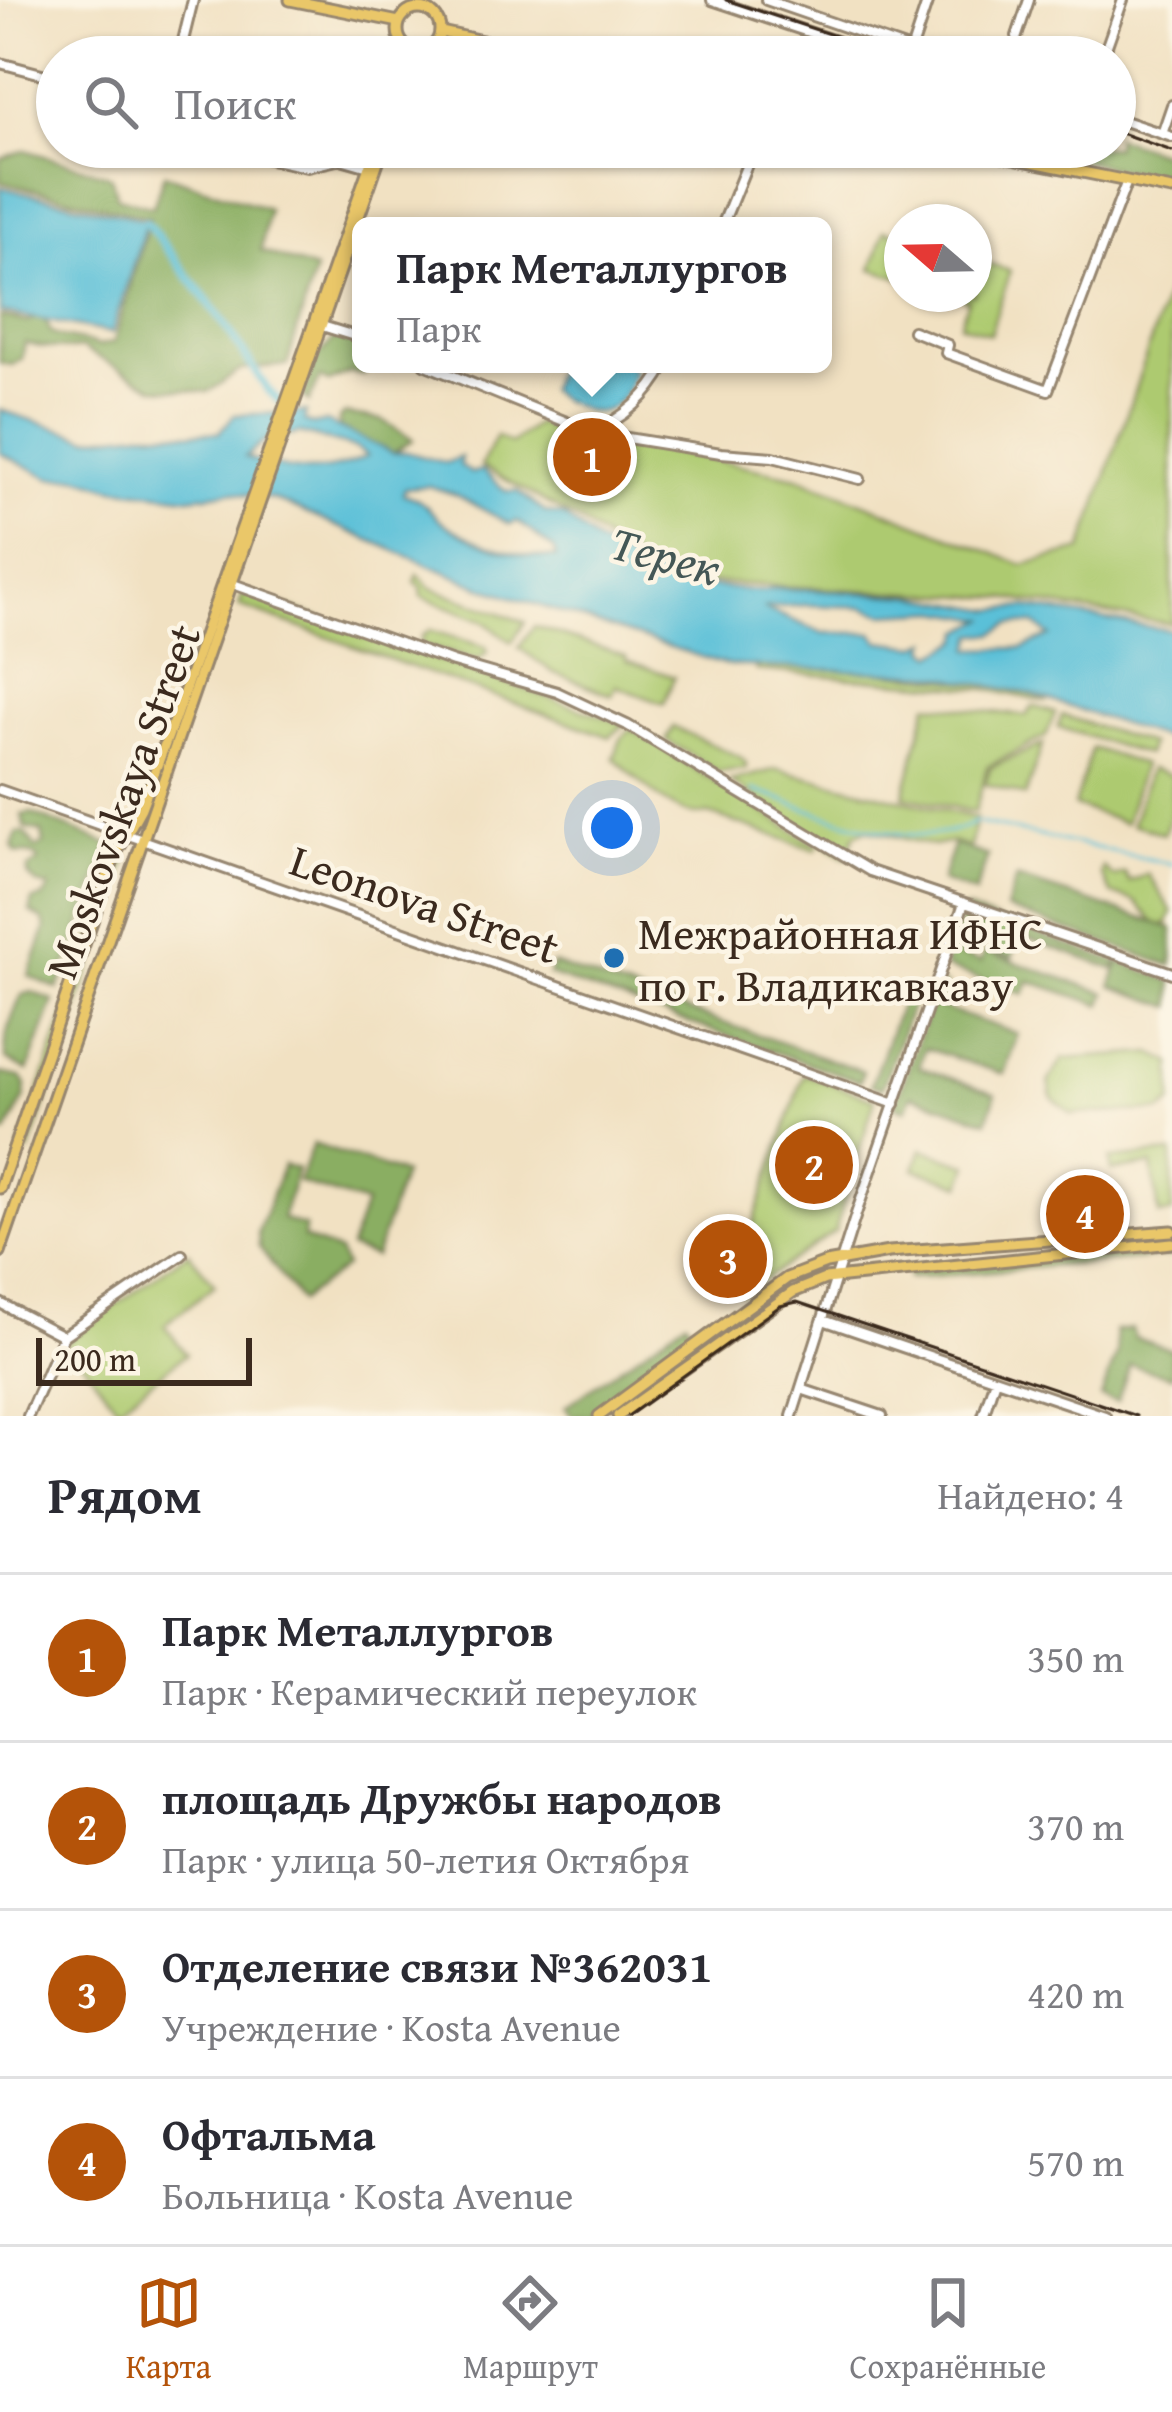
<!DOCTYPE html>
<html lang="ru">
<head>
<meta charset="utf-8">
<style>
	body { margin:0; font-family:"Gentium Book Plus",serif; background:#f2f2f3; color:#2b2b33 }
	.compass { position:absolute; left:884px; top:204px; width:108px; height:108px; border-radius:50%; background:#fff; box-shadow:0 3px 9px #0004; rotate:290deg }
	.scale { position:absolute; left:36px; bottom:30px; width:216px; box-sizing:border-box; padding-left:12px; border:6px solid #3b2a1e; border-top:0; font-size:33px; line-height:42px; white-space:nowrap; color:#3b2a1e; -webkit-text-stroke:9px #fcf5e5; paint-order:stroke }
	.you { position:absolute; left:612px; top:828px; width:42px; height:42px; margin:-30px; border:9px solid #fff; border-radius:50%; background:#1a73e8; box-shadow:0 0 0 18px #1a73e833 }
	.badge { display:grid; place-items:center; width:78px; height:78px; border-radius:50%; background:#b45309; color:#fff; font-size:39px; font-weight:700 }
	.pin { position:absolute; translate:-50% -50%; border:6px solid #fff; box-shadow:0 3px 12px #0006 }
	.popup { position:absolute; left:352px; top:217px; width:480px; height:156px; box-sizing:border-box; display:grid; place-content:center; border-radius:18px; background:#fff; filter:drop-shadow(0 3px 9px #0005); font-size:39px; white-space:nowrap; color:#7c7c81 }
	.popup b { font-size:45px; color:#2b2b33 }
	.popup::after { content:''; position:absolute; left:50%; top:100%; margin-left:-24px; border:24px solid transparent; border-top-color:#fff }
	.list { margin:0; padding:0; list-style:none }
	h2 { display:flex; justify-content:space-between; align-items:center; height:156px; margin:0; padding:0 48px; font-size:51px }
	h2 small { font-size:39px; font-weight:400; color:#7c7c81 }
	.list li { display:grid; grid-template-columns:78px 1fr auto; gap:36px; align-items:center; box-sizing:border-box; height:168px; padding:0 48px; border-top:3px solid #e1e1e2 }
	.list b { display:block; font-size:45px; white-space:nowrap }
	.list p { margin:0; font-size:39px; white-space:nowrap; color:#7c7c81 }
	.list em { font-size:39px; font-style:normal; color:#7c7c81 }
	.icon { flex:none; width:66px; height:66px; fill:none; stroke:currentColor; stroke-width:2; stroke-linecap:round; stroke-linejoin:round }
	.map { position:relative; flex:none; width:1172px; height:1416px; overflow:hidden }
	.search { position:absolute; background:#fff; box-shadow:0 3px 9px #0004; left:36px; right:36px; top:36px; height:132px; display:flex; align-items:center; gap:30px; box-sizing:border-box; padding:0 42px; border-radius:66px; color:#7c7c81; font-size:45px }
	.sheet { height:828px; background:#fff }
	nav { display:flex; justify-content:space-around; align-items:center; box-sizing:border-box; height:168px; border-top:3px solid #e1e1e2; background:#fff; font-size:33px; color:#7c7c81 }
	nav a { display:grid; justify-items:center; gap:6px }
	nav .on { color:#b45309 }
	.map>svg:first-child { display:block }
</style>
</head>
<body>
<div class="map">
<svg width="1172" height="1416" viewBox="0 0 1172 1416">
	<rect width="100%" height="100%" fill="#fcf5e5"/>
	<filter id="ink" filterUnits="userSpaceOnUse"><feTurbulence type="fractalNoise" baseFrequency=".00833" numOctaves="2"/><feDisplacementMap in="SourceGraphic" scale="24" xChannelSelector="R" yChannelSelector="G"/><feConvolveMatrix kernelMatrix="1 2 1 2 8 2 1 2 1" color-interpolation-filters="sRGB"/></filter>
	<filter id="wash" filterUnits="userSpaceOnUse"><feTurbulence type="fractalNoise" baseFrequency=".004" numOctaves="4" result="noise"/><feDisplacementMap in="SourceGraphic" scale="48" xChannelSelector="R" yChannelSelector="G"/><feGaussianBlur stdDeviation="2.7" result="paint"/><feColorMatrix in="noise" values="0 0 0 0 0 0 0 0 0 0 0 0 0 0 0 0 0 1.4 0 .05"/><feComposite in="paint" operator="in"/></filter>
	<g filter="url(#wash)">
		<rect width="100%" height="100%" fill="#f1e1c2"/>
		<!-- green -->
		<path fill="#adca70" stroke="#747a47" stroke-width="3" d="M885,230L902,236V278L872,269Z
			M974,259L1010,271L990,334L960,324L968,300L950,294H974Z
			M1172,277V624L1005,598L682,581L613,546L581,522L481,466L496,436L511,444L537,423L572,437L653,447L798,477L1023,565L1082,550Z
			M418,574L431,588L525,622L512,642L482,620L422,597L421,587L415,582Z
			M244,592L625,724L610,737L239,606Z
			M534,626L626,656V660L674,677L664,704L616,686L612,695L554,673L519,648Z
			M430,630L486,647L488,652L478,660L422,646L421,637Z
			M762,660C858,671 953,677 1048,694L1046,702L985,689L756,670V664Z
			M928,704L1026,716L1033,706L1055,713L1046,736L987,767L975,812L904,796Z
			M1062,715L1150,744L1146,755L1058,727Z
			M673,727L740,757L746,763V769L719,772L666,740Z
			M631,729L818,846L816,850L709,814C673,820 640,780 614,758L621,739Z
			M1043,744L1025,796L985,784L990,768Z
			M1092,748L1143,765L1125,823L1074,806Z
			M777,769L976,818L970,848L953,842L934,846L867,829L855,835L846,858L730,781Z
			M1150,769L1172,776V809L1164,834L1132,824Z
			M119,855L128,857L29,1151L20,1148Z
			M1103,867L1113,877L1125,873L1129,882L1148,874L1172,912L1168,923L1158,927L1135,901L1111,894L1101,874Z
			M1152,1053L1172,1063V1103L1162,1111L1072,1114L1052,1098L1049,1081L1063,1059Z
			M804,1074L875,1099L835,1231L742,1295L733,1283Z
			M922,1149L969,1165L962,1185L915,1169Z
			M1172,1153V1213L1159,1215L1152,1165L1111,1171L1110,1159Z
			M188,1252L215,1285L164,1325L186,1354L118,1407L66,1342Z"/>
		<!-- forest -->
		<path fill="#8aae62" stroke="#626c40" stroke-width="3" d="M1115,137L1172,156L1168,181L1027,147H1115Z
			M25,150L111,176L117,197L153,207L164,174L268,209L261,251L315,270L287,365L241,370L208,392L155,388L81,348C70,351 36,347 25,343L22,359L12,365L0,363V316L29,322L35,316L45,319L51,333C68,341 84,339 98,346L114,342L150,217L0,182V159Z
			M335,338L361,345V364H370L364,375L350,373L329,382L320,378L309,402L303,397L316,358Z
			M345,414L382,420L413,440L393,453L375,448L339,427V419Z
			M31,813L110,845L58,989L29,976L46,928L42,919L30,912L33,900L43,898L50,887L36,884L28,875V869L39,861C33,851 26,854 16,853L12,846L17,833H25L36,848L44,844L42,832L25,828L22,815Z
			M954,844L988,856L975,893L941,881Z
			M1016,878L1172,928V966L1006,909Z
			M965,909L982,915L977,931L966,928L958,955L981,962L985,952L1106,993L1102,1005L1029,981L1024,994L945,967Z
			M984,916L1117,962L1114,969L1020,936L1012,958L996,952L1000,940L978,932Z
			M1120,962L1172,981V1007L1111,986Z
			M553,964L863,1071L860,1081L549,975Z
			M938,982L946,985L939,1007L1018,1034L1004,1074L925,1048L919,1067L996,1094L987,1121L912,1095L906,1110L895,1106Z
			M32,992L54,1001L28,1071L6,1059C3,1036 12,1016 22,995Z
			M905,992L915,995L882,1088L871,1085Z
			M0,1073L21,1077L26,1085L25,1097L7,1133L0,1134Z
			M313,1144L403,1174L375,1257L350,1248L365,1204L298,1182Z
			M283,1165L297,1169L282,1219L305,1227L303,1238L339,1252L345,1267L300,1301L259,1247L258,1232Z
			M1172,1246V1256L909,1278L907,1269Z
			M686,1320L698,1337L588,1416H572L565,1407Z
			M1132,1329L1135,1338L1172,1350V1376L1130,1365L1117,1402L1101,1397L1117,1354L1115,1331Z"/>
		<!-- water -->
		<path fill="#5ac0d8" stroke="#4a757b" stroke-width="3" fill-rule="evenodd" d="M0,187L147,220L112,333L0,312Z
			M558,364H630L634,371C626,402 605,423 575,406C564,400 558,400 549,390Z
			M0,410L88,438L142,432L219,433L234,415L306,412L304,421L314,425L326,422L393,453L406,452L446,463L461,457L460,465L471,473L482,470L506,491H517L545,512L564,516L597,543L676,583L760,591L779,588L914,596L993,610L1026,607L1169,630L1172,631V741L1031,694L929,674L727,665L481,587L273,499L231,492L189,497L113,488L78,477L51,478L0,453ZM300,433L356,448L367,456C321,479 292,472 245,457L265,441ZM429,486L454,494L510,524L517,521L555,550L556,558C520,558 482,546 451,528C430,515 429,501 403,494L405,488ZM807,605L863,607L884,614L939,611L986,619L963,631L960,640L934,655L927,649L929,641L917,646L879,641L873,633H823L763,608ZM1011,624H1034L1050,636L1023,648L971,649L975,634H994Z"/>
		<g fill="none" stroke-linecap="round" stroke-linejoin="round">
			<!-- stream -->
			<path stroke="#5ac0d8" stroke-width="3" d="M753,790C816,810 916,858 975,822L1172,864"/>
			<!-- canal -->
			<path stroke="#5ac0d8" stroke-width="8" d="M146,222L217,313L267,389L287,409"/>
		</g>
	</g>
	<g filter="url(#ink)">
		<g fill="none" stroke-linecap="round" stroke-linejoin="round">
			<defs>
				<path id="minor" d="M712,0L884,57
					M766,0L931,57
					M1017,36L1029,0
					M179,57L193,0
					M909,57L928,0
					M1103,57L1123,0
					M0,63L57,78
					M1115,118L1172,137
					M1162,134L1172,105
					M212,147L307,167L341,159L369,167
					M722,226L754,147
					M322,326L361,338
					M913,331L948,345L946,353L1048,390L1127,181
					M424,364L591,432C624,419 649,396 666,364
					M596,433L721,453L773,457L860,479
					M233,584L453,662L557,692L627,725L870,871L1172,973
					M0,790L895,1104
					M0,1303L63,1336L28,1416
					M823,1320L1105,1416
					M63,1336L182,1255
					M801,1389L882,1416
					M792,1416L857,1211L964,903
					M983,1416L995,1379"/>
				<path id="major" d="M290,0L399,22
					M398 30a21 21 0 1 1 42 0a21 21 0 1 1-42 0Z
					M441,32L555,57
					M958,147L1172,190
					M0,1188L115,855L141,808L176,715L376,147
					M0,1252L383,147
					M599,1416L787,1278L826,1263L889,1252L1172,1231
					M618,1416L793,1292L825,1279L1172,1243"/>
			</defs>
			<!-- minor casing -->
			<use href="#minor" stroke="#968670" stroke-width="14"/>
			<!-- major casing -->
			<use href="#major" stroke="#968670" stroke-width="15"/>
			<!-- minor -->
			<use href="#minor" stroke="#fff" stroke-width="8"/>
			<!-- major -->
			<use href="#major" stroke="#eac769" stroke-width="9"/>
			<!-- tram -->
			<path stroke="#3b2a1e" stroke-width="3" d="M726,0L899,57
				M1115,131L1172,151
				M628,1416L780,1306L797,1302L1136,1416"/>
		</g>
	</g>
	<!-- markers -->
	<circle fill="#1f6fb2" stroke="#fcf5e5" stroke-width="4.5" cx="614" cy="958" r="12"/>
	<g text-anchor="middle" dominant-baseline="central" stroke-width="9" stroke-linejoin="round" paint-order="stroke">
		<!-- street labels -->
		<g font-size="45" fill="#3b2a1e" stroke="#fcf5e5">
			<text transform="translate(122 801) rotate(-70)">Moskovskaya Street</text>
			<text transform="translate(425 903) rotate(19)">Leonova Street</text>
		</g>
		<!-- poi labels -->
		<g font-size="45" fill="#3b2a1e" stroke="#fcf5e5" text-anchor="start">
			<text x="638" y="932">Межрайонная ИФНС<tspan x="638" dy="52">по г. Владикавказу</tspan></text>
		</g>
		<!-- water labels -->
		<g font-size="48" font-style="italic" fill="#445756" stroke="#fcf5e5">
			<text transform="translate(666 555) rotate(15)">Терек</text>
		</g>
	</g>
</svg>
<svg class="compass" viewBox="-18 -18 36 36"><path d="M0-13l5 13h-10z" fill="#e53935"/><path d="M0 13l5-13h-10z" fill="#7c7c81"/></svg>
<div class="scale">200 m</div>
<div class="you"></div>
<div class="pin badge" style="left:592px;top:457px">1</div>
<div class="popup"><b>Парк Металлургов</b>Парк</div>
<div class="pin badge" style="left:814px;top:1165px">2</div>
<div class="pin badge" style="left:728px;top:1259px">3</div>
<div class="pin badge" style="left:1085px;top:1214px">4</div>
<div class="search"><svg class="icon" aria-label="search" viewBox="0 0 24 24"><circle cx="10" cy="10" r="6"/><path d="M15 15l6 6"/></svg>Поиск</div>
</div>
<section class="sheet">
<h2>Рядом<small>Найдено: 4</small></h2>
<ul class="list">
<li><span class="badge">1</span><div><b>Парк Металлургов</b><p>Парк · Керамический переулок</p></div><em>350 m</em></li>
<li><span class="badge">2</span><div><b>площадь Дружбы народов</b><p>Парк · улица 50-летия Октября</p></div><em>370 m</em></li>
<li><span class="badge">3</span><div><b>Отделение связи №362031</b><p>Учреждение · Kosta Avenue</p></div><em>420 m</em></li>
<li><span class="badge">4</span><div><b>Офтальма</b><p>Больница · Kosta Avenue</p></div><em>570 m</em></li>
</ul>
</section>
<nav>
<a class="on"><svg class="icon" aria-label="map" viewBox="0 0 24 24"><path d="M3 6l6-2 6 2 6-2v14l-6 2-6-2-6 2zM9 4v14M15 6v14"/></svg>Карта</a>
<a><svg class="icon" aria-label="directions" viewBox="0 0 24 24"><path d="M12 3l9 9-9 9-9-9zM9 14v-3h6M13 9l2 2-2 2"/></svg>Маршрут</a>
<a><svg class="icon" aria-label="saved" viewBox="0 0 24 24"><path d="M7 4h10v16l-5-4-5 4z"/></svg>Сохранённые</a>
</nav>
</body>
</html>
